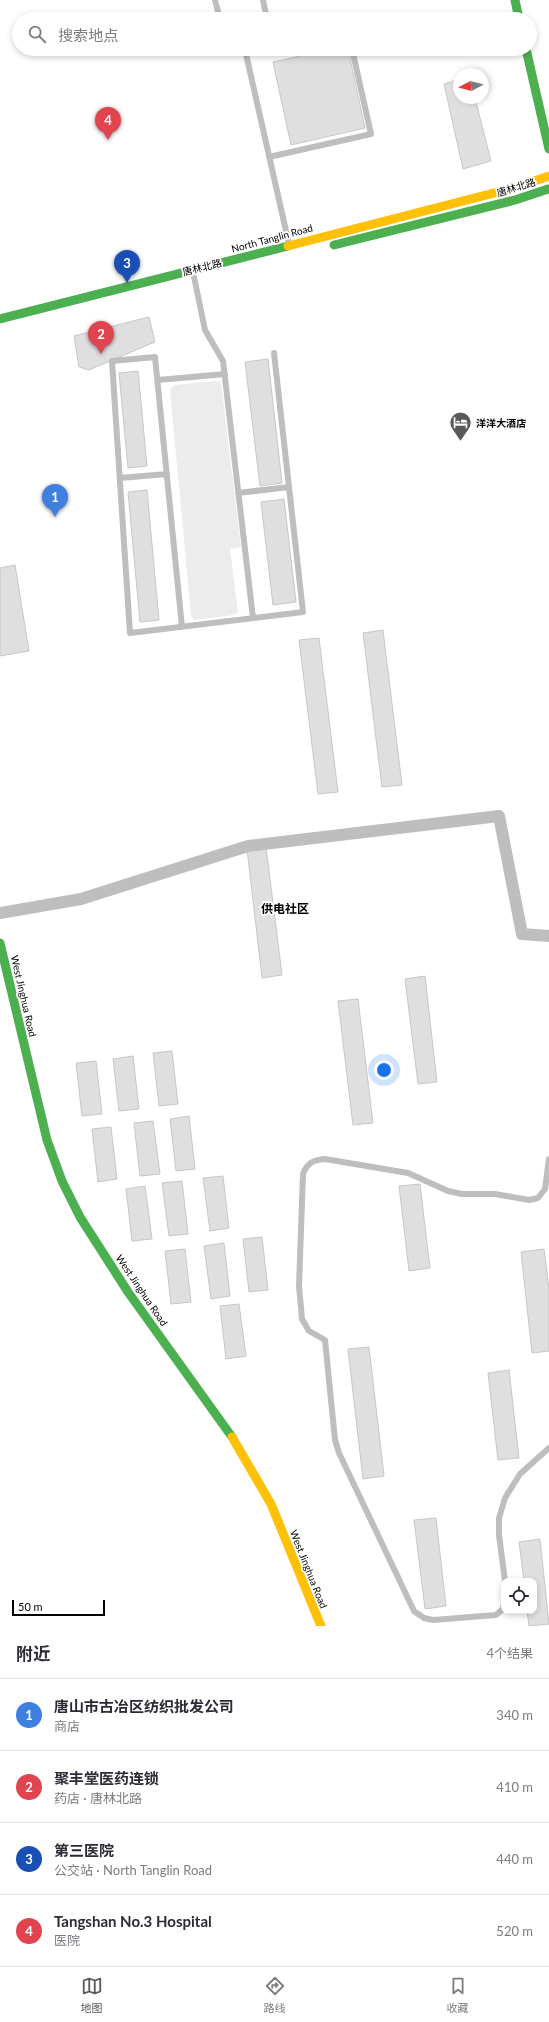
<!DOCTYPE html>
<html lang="zh">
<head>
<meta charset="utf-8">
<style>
	body { margin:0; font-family:Lato,"Noto Sans SC",sans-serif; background:#f7f7f7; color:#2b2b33 }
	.controls { position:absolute; right:12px; bottom:12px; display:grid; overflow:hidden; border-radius:8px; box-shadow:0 2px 6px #0003 }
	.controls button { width:36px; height:36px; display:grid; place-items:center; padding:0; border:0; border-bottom:1px solid #e1e1e2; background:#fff; color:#2b2b33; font:20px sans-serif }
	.compass { position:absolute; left:453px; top:68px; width:36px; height:36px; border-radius:50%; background:#fff; box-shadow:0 2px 6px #0003; rotate:263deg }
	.scale { position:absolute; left:12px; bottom:10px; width:93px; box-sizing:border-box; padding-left:4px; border:2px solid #000; border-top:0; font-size:11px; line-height:14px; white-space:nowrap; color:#000; -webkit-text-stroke:3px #fff; paint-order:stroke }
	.you { position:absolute; left:384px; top:1070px; width:14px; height:14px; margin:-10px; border:3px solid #fff; border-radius:50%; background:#1a73e8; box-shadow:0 0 0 6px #1a73e833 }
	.badge { display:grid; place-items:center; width:26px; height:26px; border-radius:50%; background:#595959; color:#fff; font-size:13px; font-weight:700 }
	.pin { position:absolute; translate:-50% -33px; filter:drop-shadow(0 1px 2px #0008) }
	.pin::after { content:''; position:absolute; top:21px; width:14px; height:12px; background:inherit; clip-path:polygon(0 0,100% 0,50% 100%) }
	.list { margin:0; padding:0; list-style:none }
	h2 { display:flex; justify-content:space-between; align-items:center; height:52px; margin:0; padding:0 16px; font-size:17px }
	h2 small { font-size:13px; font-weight:400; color:#7c7c81 }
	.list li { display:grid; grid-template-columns:26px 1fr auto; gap:12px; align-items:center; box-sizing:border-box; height:72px; padding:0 16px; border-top:1px solid #e1e1e2 }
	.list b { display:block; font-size:15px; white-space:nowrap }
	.list p { margin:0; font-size:13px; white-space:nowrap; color:#7c7c81 }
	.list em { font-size:13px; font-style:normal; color:#7c7c81 }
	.icon { flex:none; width:22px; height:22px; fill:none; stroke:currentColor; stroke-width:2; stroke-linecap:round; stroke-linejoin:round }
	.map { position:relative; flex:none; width:549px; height:1626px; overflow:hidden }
	.search { position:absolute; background:#fff; box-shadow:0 2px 6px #0003; left:12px; right:12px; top:12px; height:44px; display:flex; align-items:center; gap:10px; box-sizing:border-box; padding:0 14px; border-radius:22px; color:#7c7c81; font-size:15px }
	.sheet { height:340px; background:#fff }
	nav { display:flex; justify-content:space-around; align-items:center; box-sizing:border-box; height:56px; border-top:1px solid #e1e1e2; background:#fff; font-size:11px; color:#7c7c81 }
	nav a { display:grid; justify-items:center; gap:2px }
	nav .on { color:#595959 }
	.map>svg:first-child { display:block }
</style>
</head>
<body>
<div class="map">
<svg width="549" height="1626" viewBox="0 0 549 1626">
	<rect width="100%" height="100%" fill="#fff"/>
	<!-- green -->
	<path fill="#ececec" d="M216,381L221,382L241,547L230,549L238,612L234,615L194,620L191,615L170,390L174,385Z"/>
	<!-- building -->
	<path fill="#dfdfdf" stroke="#c7c7c7" d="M332,49H348L365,128L291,145L273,62Z
		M459,79V98H475L491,161L463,169L444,84Z
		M149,317L155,342L89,370L79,367L74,336Z
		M268,359L282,483L260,486L245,362Z
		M138,371L147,466L128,468L119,373Z
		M147,490L159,620L140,622L128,492Z
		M284,499L296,602L273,605L261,502Z
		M15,565L29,651L0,656V568Z
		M383,630L402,785L382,787L363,633Z
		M319,638L338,792L318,794L299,640Z
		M266,847L282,975L262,978L247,849Z
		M425,976L437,1082L418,1084L405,979Z
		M358,999L373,1123L353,1125L338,1001Z
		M172,1051L178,1104L159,1106L153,1053Z
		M133,1056L139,1109L119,1111L113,1059Z
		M96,1061L102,1114L82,1116L76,1063Z
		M189,1116L195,1169L176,1171L170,1119Z
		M153,1121L160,1174L140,1176L134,1123Z
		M111,1127L117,1179L98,1182L92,1129Z
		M223,1176L229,1228L210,1231L203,1178Z
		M182,1181L188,1234L169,1236L162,1183Z
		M420,1184L430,1268L409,1271L399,1186Z
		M145,1186L152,1239L132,1241L126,1189Z
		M262,1237L268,1290L249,1292L243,1239Z
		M224,1243L230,1296L211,1299L204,1246Z
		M185,1249L191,1302L171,1304L165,1251Z
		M544,1249L549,1289V1351L532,1353L521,1252Z
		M239,1304L246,1356L226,1359L220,1306Z
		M369,1347L384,1476L363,1479L348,1349Z
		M509,1370L519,1458L498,1460L488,1373Z
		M436,1518L446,1606L425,1609L414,1520Z
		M540,1539L549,1624L529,1626L527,1611H534V1581H524L519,1542Z"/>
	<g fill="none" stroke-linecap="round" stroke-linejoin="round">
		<!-- lane -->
		<path stroke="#bebebe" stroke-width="6" d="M215,0L220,19
			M263,0L267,19
			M237,49L246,54
			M268,49L246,54L289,244
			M269,157L371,134L352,49
			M193,272L205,330L223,361L253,618
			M158,380L225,374
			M120,478L167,474
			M238,493L289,487
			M182,627L155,357L112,361L130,633L303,612L274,353
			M505,1581L499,1535V1518L505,1498L520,1474L549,1448
			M504,1604L503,1609L496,1615L433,1620L424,1618L414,1611L339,1453L335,1440L325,1340L309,1331L302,1319L299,1286L303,1174C307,1163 313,1160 325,1159L408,1173L448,1191L462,1194H495L529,1200L538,1198L545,1189L549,1159"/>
		<!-- street -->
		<path stroke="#bebebe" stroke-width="12" d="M0,913L81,899L248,846L499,816L522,934L549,936"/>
		<!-- fast -->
		<path stroke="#4caf50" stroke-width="9" d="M515,0L519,19
			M526,49L549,149
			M334,245L515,200L548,189
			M0,319L288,246
			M0,943L47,1140L62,1181L80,1217L128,1292L232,1437"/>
		<!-- slow -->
		<path stroke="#ffc107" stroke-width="9" d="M288,246L517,187L549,176
			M232,1437L271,1504L321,1626"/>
	</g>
	<!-- icons -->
	<defs>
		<symbol id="hotel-pin" viewBox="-11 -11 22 30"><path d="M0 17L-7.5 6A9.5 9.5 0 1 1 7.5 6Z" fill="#595959" stroke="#fff"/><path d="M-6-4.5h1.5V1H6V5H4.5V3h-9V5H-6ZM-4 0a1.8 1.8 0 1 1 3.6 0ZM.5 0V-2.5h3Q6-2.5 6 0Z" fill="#fff"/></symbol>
	</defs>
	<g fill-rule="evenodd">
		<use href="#hotel-pin" x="448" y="410" width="25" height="34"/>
	</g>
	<g text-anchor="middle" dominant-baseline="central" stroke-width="3.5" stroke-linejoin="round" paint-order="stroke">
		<!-- street labels -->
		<g font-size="10" fill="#000" stroke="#fff">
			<text transform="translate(516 187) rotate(-17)">唐林北路</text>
			<text transform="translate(272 238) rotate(-15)">North Tanglin Road</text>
			<text transform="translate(202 267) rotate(-14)">唐林北路</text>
			<text transform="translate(24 996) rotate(77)">West Jinghua Road</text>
			<text transform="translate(142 1290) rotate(56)">West Jinghua Road</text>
			<text transform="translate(309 1569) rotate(68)">West Jinghua Road</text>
		</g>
		<!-- poi labels -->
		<g font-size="10" font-weight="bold" fill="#000" stroke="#fff" text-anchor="start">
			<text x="476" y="423">洋洋大酒店</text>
		</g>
		<!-- quarter labels -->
		<g font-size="12" font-weight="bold" fill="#000" stroke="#fff">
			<text x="285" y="908">供电社区</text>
		</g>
	</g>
</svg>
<div class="controls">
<button><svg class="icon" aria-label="locate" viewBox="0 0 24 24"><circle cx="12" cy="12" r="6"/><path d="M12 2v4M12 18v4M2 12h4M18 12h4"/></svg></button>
</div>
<svg class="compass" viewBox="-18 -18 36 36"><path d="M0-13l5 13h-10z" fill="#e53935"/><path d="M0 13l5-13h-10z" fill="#7c7c81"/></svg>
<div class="scale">50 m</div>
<div class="you"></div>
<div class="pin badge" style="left:55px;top:517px;background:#3f7fe0">1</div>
<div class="pin badge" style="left:101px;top:354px;background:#e0444e">2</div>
<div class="pin badge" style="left:127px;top:283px;background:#1a4fb4">3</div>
<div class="pin badge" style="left:108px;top:140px;background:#e0444e">4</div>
<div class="search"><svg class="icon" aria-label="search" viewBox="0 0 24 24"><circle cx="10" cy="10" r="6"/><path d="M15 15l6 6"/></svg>搜索地点</div>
</div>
<section class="sheet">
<h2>附近<small>4个结果</small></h2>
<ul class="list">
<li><span class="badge" style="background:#3f7fe0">1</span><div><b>唐山市古冶区纺织批发公司</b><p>商店</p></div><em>340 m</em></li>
<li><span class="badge" style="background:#e0444e">2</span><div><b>聚丰堂医药连锁</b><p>药店 · 唐林北路</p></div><em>410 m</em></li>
<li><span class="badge" style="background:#1a4fb4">3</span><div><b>第三医院</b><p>公交站 · North Tanglin Road</p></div><em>440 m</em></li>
<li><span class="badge" style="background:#e0444e">4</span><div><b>Tangshan No.3 Hospital</b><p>医院</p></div><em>520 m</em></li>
</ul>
</section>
<nav>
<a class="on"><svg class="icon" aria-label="map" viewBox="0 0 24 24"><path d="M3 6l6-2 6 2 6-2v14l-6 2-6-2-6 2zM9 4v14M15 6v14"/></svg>地图</a>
<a><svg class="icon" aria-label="directions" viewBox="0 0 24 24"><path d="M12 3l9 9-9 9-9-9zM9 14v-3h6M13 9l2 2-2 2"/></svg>路线</a>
<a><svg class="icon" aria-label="saved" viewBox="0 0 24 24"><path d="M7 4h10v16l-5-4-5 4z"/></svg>收藏</a>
</nav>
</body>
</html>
